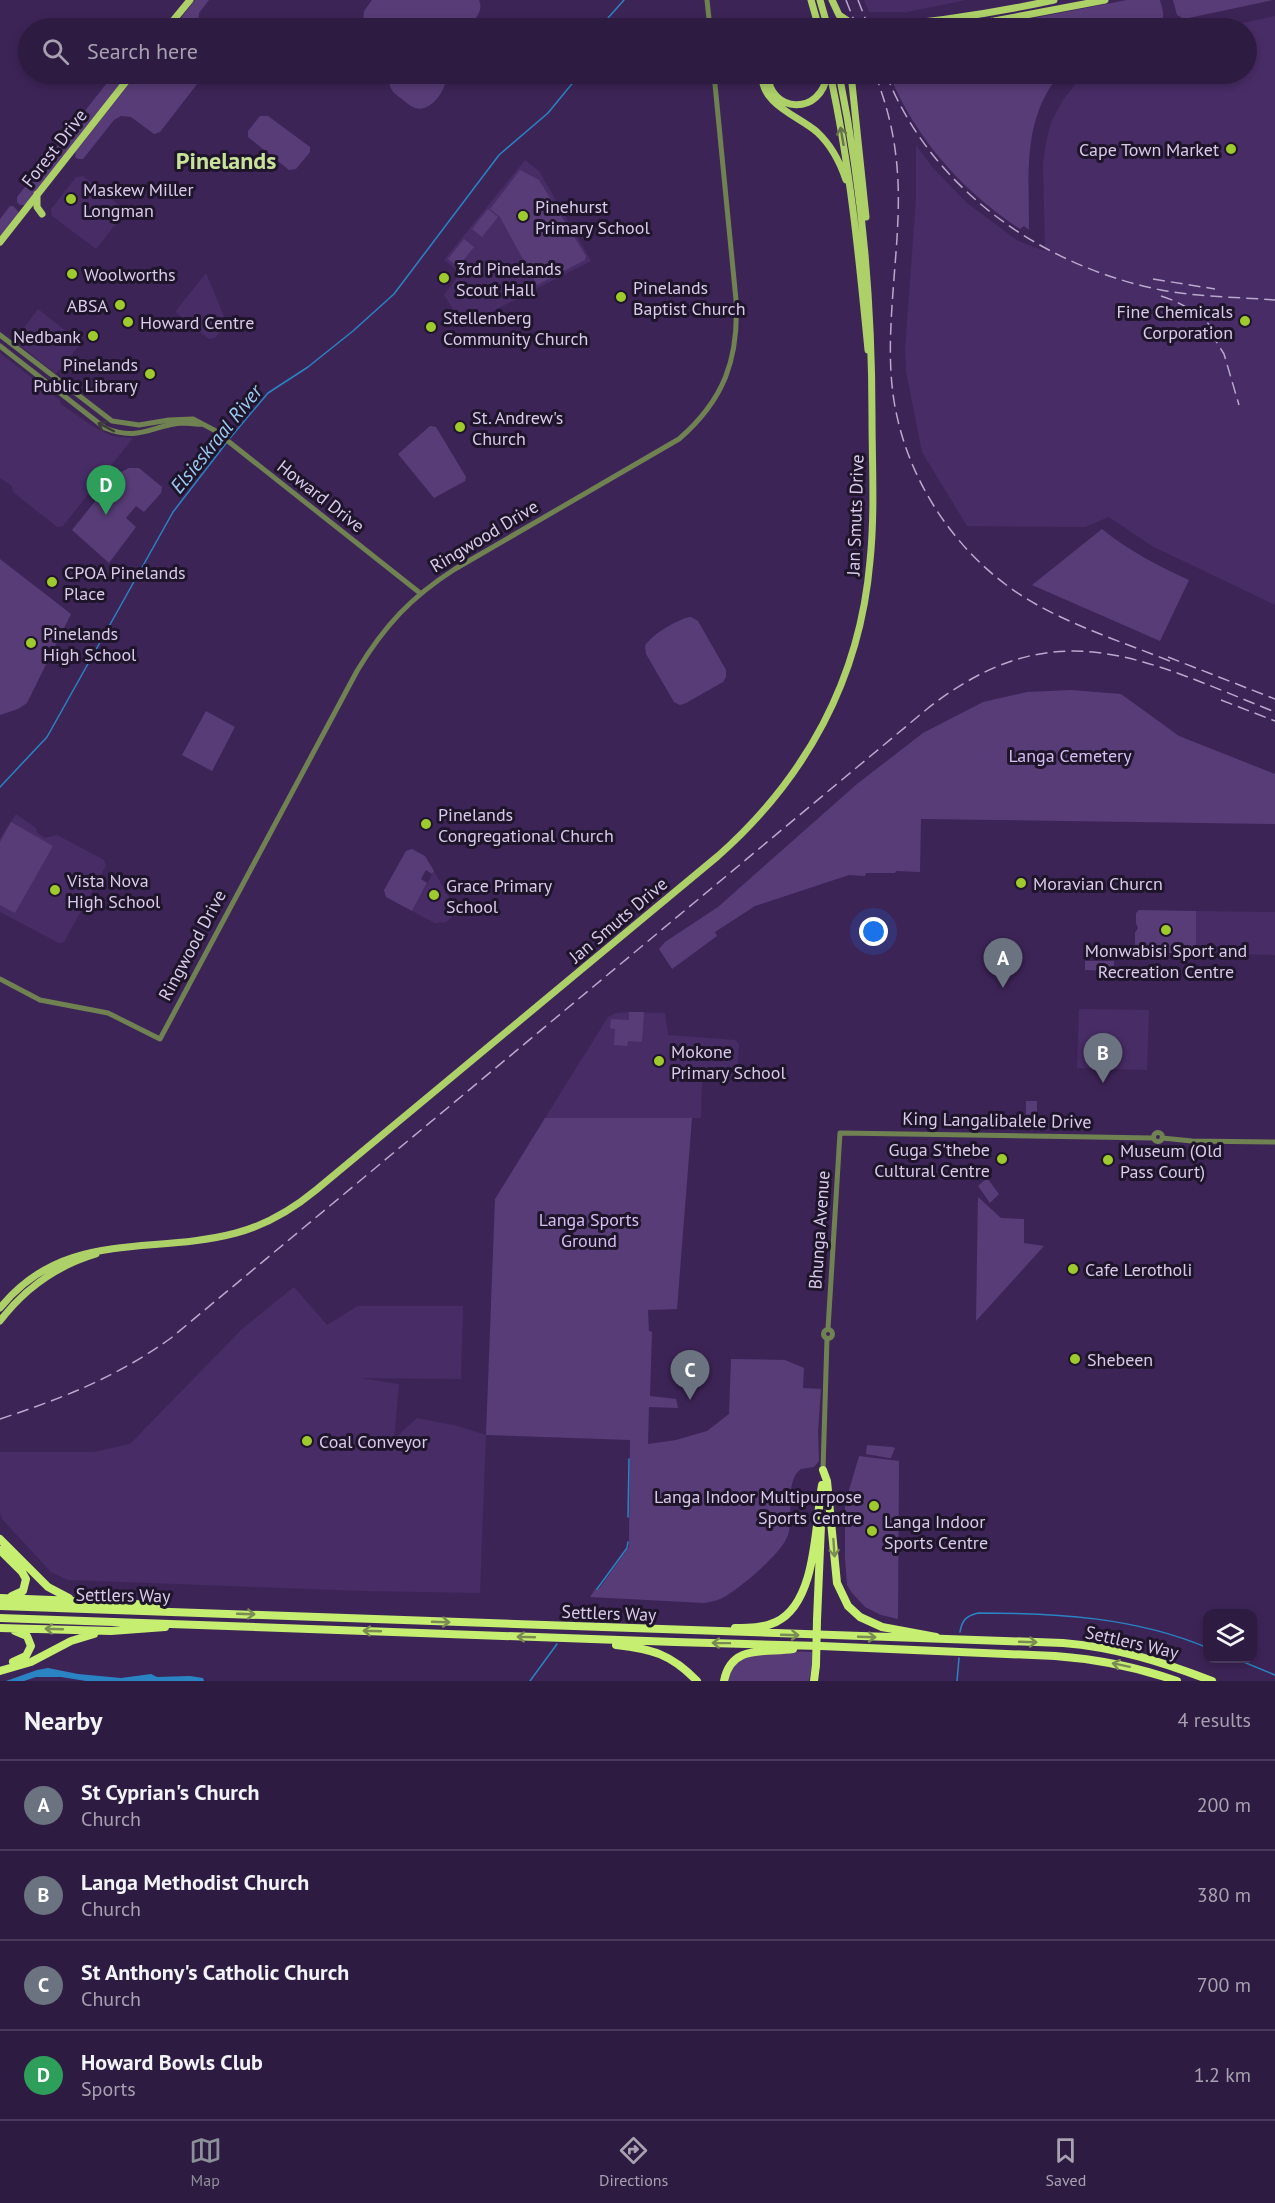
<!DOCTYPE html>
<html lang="en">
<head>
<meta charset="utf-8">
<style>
	body { margin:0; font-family:"PT Sans",sans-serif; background:#3a284c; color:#f1f3f6 }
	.controls { position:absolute; right:18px; bottom:18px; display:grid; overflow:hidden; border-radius:12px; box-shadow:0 3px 9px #0003 }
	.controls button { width:54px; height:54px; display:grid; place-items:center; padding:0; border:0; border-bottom:2px solid #49395a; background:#2e1b41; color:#f1f3f6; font:30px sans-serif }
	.you { position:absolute; left:874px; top:932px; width:21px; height:21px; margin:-15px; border:4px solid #fff; border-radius:50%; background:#1a73e8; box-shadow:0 0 0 9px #1a73e833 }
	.badge { display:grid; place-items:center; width:39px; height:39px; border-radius:50%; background:#8c9099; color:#fff; font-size:20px; font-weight:700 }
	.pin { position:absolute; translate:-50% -50px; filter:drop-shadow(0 2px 3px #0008) }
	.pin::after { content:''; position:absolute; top:32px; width:21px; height:18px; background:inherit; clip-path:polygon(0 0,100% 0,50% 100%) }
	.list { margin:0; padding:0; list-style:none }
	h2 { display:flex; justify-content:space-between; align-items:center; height:78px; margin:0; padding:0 24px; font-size:26px }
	h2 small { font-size:20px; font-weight:400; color:#a7a1b1 }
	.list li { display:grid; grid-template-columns:39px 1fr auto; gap:18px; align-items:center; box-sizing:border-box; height:90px; padding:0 24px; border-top:2px solid #49395a }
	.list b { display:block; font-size:22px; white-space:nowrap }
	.list p { margin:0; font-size:20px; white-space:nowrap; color:#a7a1b1 }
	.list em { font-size:20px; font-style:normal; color:#a7a1b1 }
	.icon { flex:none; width:33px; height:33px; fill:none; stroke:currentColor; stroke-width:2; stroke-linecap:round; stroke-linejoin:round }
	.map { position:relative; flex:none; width:1275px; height:1681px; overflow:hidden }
	.search { position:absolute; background:#2e1b41; box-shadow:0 3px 9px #0003; left:18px; right:18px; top:18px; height:66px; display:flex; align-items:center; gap:15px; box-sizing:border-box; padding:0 21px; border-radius:33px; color:#a7a1b1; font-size:22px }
	.sheet { height:438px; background:#2e1b41 }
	nav { display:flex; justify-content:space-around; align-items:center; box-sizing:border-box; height:84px; border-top:2px solid #49395a; background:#2e1b41; font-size:16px; color:#a7a1b1 }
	nav a { display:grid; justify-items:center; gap:3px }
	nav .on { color:#8c9099 }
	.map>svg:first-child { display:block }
</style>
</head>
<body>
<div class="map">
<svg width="1275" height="1681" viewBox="0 0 1275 1681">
	<rect width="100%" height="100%" fill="#3d2457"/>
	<!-- built -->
	<path fill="#482c66" d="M864,0H966L907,12H869Z
		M1275,16V605L1152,546L1109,517L1085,527L967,526L922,452L906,371L905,349L916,199V145L933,168L967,203L1018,241L1045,251L1043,163L1046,143L1051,122L1063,100L1077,82L1090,74H1246V28H1220Z
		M525,160L539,171L591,261L463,326L444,295L460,273L444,260Z
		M83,176L126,211L96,249L52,216L51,209L76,177Z
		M206,273L225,319L223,328L215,338L209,339L175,312Z
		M38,309L81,343L56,374L17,343V337Z
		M0,353L60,400L61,404L94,427L112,436L133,438L63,526L57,527L13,492L12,486L0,478Z
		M16,814L36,828L37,833L45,838L57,835L104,860L106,866L64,942L59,943L0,912V838Z
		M434,871L454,906L452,917L446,922L435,923L412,911Z
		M1196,911L1275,912V955L1196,953Z
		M1079,1009L1149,1010L1147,1070L1077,1068Z
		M629,1012L665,1013L668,1035L735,1040L739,1044L737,1078L702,1079L701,1118H545L608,1017L616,1013Z
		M294,1287L327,1325L358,1306H463L461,1379L360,1378L399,1384L394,1439L417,1418L458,1426L486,1435L480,1593L364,1591L68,1580L51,1572L2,1519L0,1513V1452H94L130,1444L242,1329Z"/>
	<!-- green -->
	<path fill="#583c77" d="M195,0H209L199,13L198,28H173Z
		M372,0H479C484,11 475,19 468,28H362L364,11Z
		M1127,0H1160C1167,23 1163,24 1141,28H982Z
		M1173,0H1273L1184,19L1177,15Z
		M114,74H129L25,205H20L17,202V197Z
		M137,74H205L160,132L154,134L131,117L121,116L114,120L83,159H78L75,157L76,151Z
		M414,74H447C447,88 432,113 415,108C410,106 406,102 402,99C395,94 390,91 389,81L392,78Z
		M889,74H1060C1022,119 1029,174 1029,230L1024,226L1020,229C961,190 916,139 889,74Z
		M260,116H268L310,147V152L296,169L289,170L248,137V131Z
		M520,170L539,180L586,256L585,260L537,285L500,217L490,209Z
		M10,206H13L18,211V214L0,236V219Z
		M488,209L498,217L482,237L472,229Z
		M464,239L474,247L458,267L448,259Z
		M430,426L436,427L466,477L465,481L434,498L398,454Z
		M129,468H139L162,487L161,493L144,512L136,506L126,518L136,527L109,563L72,530L117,474Z
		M1102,529C1129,551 1158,566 1189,580L1160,641L1032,585Z
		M0,559L71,614L27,703L18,709L0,715Z
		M691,617L698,621L726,670V677L723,682L686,703L680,705L674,702L646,654L645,646C651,635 679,618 691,617Z
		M1071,690L1121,694L1179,736L1275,774V824L921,819L920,872L896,871L895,873H866L865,876L849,875L755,906L715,932L717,936L672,969L659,949L665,942L718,907L857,784L923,733L983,702L1027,692Z
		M206,711L235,727L212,771L182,755Z
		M11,822L53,846L15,913L0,905V842Z
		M412,849L425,856L434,871L432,874L426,870L421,879L427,883L412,911L386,897L384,890L406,851Z
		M1139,910L1196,911V953H1164V950L1160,949L1153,953L1139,952L1135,949V933L1138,928L1136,923V913Z
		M1085,961H1114V971L1085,970Z
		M629,1012H644L642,1042L628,1041L627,1046L614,1045L615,1029L610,1028L611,1019L629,1020Z
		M1026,1101H1037V1123H1026Z
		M545,1118H692L677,1309L648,1310L649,1331L652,1332L650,1396L676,1399L678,1408L649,1407L648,1444L676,1440L707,1431L729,1414L731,1359L785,1360L804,1368L803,1388L821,1389L818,1431L819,1461L814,1467L801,1469C784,1481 794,1516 788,1535C783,1552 741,1587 726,1596C719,1600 712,1602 704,1603L590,1597L596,1588L599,1589L629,1547L630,1440L486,1435L495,1199Z
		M987,1178L999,1194L990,1203L978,1186Z
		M978,1197L1001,1218L1024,1219V1243L1044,1246L976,1321Z
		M867,1445L892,1447L895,1448L891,1458H889L866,1454Z
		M859,1456L899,1461L898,1619L881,1615L865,1607L852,1593L847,1585L845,1558V1504Z
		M812,1652V1668L809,1681H726C735,1644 783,1652 812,1652Z"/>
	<!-- water -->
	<path fill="#2a84c3" d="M48,1668L78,1674L121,1678L151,1674L157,1677L190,1676L203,1678L204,1681H86L61,1677H36L24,1681H6L37,1670Z"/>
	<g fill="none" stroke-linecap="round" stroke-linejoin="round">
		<!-- stream -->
		<path stroke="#2a84c3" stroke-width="1.5" d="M603,28L608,18L624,0
			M230,438L268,393L308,367L353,331L394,294L499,155L548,113L580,74
			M0,787L47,737L173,512L227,442
			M628,1517L629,1459
			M597,1589L627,1548L628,1542
			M960,1632C962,1620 966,1616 978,1613C1056,1613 1135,1617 1208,1648
			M1234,1658L1275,1675
			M530,1681L557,1644
			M957,1681L959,1658"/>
		<!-- minor -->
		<path stroke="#718252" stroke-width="5" d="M707,0L710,28
			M0,335L112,421L139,425L169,420L193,419L214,430L420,593
			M0,346L105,428C140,442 151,425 183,423C189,423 196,425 202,424
			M0,979L40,1000L108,1013L160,1039L357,671C384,626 411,597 455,569L679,439C724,400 739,359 736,300L714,74
			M1153.5 1137a4.5 4.5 0 1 1 9 0a4.5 4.5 0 1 1-9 0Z
			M1162,1138L1192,1141L1275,1142
			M828,1329L840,1133L1153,1138
			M823.5 1334a4.5 4.5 0 1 1 9 0a4.5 4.5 0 1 1-9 0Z
			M823,1470L827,1338"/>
		<!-- major -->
		<path stroke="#add069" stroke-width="7" d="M811,0L819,28
			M820,0L828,28
			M832,0L839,15L854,25
			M874,27C935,22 994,13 1054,0
			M167,28L190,0
			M943,28L994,21L1105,0
			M762,74C761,105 797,115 817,132C831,145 840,162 846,180
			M768,74C769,114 822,116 827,74
			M830,74C850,165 859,257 868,350
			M851,74L866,217
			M37,194V207L42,214
			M0,242L132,74
			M0,1308C65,1228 149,1256 236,1233C266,1225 293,1209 316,1190L718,856C806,778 860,679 870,561C875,513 872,464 872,416C872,300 862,187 839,74
			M0,1321C25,1288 56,1266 96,1254"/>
		<!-- highway -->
		<path stroke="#c6ee71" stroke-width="8" d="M823,1470L827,1481L837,1583L848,1606L860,1617L882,1627L936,1637
			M0,1539L48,1587L69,1598
			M0,1550L22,1572L26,1579L23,1591L12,1596
			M0,1598L130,1603L156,1607
			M0,1606L1063,1643C1115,1647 1163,1662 1212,1681
			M0,1618L675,1642L821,1646L1055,1656C1097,1659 1137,1667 1177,1681
			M817,1620L821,1525
			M0,1628L111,1631L165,1627
			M735,1628C749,1628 763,1628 776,1622C817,1603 815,1524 822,1485
			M616,1645C652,1649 671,1654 697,1681
			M13,1662L26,1656L31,1646L27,1636L15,1631
			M0,1671L31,1662L71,1641L94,1634
			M724,1681C731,1644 765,1653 793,1649
			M814,1681L816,1665"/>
		<!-- rail -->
		<path stroke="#b9a9cd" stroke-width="1.5" stroke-dasharray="12 6" stroke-linecap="butt" d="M846,0L857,28
			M858,0L869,28
			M875,74C885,100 893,128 896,157C902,206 895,257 892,306C890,338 889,369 894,401C908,487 964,566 1041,607C1084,630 1130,645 1175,663
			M886,74C931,189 1042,266 1161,290C1199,297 1237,297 1275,300
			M1153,279L1215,289
			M1161,296C1186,304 1205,317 1221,338
			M1211,333L1224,354L1239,405
			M1168,657L1275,699
			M1221,700L1275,721
			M0,1419C63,1398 117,1377 171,1338L927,709C1055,608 1142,659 1275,712"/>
		<!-- major-bridge -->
		<path stroke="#add069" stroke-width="7" d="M854,25L874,27"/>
		<!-- highway-bridge -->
		<path stroke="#c6ee71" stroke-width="8" d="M816,1665L817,1620"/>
	</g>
	<!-- one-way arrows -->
	<defs><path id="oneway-shaft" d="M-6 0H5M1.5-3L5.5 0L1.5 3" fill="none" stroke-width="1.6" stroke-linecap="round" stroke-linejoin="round" transform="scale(1.5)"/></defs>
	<use stroke="#66724a" href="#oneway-shaft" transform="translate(842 136) rotate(-100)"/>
	<use stroke="#3c3b39" href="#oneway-shaft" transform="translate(106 427) rotate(-152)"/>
	<g stroke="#7b8c52">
		<use href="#oneway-shaft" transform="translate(834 1548) rotate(86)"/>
		<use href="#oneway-shaft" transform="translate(246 1614) rotate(2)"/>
		<use href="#oneway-shaft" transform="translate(441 1622) rotate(2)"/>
		<use href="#oneway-shaft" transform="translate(54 1629) rotate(-178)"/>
		<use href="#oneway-shaft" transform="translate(372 1631) rotate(-178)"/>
		<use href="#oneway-shaft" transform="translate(790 1635) rotate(2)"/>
		<use href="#oneway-shaft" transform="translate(526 1637) rotate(-178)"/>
		<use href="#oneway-shaft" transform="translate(867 1637) rotate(2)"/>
		<use href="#oneway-shaft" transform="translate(1028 1642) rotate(2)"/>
		<use href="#oneway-shaft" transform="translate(721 1643) rotate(-179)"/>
		<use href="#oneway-shaft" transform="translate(1121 1665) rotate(-168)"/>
	</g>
	<!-- markers -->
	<g fill="#9fca2e" stroke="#1f152b" stroke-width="2">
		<circle cx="1231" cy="149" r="6"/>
		<circle cx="71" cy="199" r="6"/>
		<circle cx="523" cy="216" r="6"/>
		<circle cx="72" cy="274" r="6"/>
		<circle cx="444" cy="278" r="6"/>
		<circle cx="621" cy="297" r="6"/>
		<circle cx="120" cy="305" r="6"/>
		<circle cx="1245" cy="321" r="6"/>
		<circle cx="128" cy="322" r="6"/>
		<circle cx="431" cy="327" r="6"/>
		<circle cx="93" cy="336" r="6"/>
		<circle cx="150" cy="374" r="6"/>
		<circle cx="460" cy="427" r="6"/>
		<circle cx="52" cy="582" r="6"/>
		<circle cx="31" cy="643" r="6"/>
		<circle cx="426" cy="824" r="6"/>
		<circle cx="1021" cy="883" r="6"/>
		<circle cx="55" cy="890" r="6"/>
		<circle cx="434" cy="895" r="6"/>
		<circle cx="1166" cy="930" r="6"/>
		<circle cx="659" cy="1061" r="6"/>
		<circle cx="1002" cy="1159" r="6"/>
		<circle cx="1108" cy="1160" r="6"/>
		<circle cx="1073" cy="1269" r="6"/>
		<circle cx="1075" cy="1359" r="6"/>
		<circle cx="307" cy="1441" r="6"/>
		<circle cx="874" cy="1506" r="6"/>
		<circle cx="872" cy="1531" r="6"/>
	</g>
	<g text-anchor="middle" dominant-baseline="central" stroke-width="6" stroke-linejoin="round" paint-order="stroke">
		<!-- street labels -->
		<g font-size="18" fill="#d8caea" stroke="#1f152b">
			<text transform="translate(54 148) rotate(-52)">Forest Drive</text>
			<text transform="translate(321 496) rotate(38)">Howard Drive</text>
			<text transform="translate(855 515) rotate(-88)">Jan Smuts Drive</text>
			<text transform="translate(484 536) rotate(-31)">Ringwood Drive</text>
			<text transform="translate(618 920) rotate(-40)">Jan Smuts Drive</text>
			<text transform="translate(192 945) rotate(-62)">Ringwood Drive</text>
			<text transform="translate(997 1120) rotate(1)">King Langalibalele Drive</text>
			<text transform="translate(819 1230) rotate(-86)">Bhunga Avenue</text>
			<text transform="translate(123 1595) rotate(1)">Settlers Way</text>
			<text transform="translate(609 1613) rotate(2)">Settlers Way</text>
			<text transform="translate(1132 1642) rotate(13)">Settlers Way</text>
		</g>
		<!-- poi labels -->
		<g font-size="18" fill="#d8caea" stroke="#1f152b" text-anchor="start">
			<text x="1219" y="149" text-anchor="end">Cape Town Market</text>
			<text x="83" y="189">Maskew Miller<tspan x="83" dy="21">Longman</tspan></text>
			<text x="535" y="206">Pinehurst<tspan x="535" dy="21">Primary School</tspan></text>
			<text x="456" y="268">3rd Pinelands<tspan x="456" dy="21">Scout Hall</tspan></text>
			<text x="84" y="274">Woolworths</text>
			<text x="633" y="287">Pinelands<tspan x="633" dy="21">Baptist Church</tspan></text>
			<text x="108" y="305" text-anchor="end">ABSA</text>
			<text x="1233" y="311" text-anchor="end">Fine Chemicals<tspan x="1233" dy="21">Corporation</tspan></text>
			<text x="443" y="317">Stellenberg<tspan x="443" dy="21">Community Church</tspan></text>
			<text x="140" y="322">Howard Centre</text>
			<text x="81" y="336" text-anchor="end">Nedbank</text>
			<text x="138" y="364" text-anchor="end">Pinelands<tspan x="138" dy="21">Public Library</tspan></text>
			<text x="472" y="417">St. Andrew's<tspan x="472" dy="21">Church</tspan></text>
			<text x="64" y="572">CPOA Pinelands<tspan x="64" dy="21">Place</tspan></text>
			<text x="43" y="633">Pinelands<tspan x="43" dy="21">High School</tspan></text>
			<text x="438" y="814">Pinelands<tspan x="438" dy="21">Congregational Church</tspan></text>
			<text x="67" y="880">Vista Nova<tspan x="67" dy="21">High School</tspan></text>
			<text x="1033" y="883">Moravian Churcn</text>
			<text x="446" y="885">Grace Primary<tspan x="446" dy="21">School</tspan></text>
			<text x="1166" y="950" text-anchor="middle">Monwabisi Sport and<tspan x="1166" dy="21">Recreation Centre</tspan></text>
			<text x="671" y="1051">Mokone<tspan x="671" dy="21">Primary School</tspan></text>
			<text x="990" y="1149" text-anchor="end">Guga S'thebe<tspan x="990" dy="21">Cultural Centre</tspan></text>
			<text x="1120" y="1150">Museum (Old<tspan x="1120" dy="21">Pass Court)</tspan></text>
			<text x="1085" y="1269">Cafe Lerotholi</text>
			<text x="1087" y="1359">Shebeen</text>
			<text x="319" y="1441">Coal Conveyor</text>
			<text x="862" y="1496" text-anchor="end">Langa Indoor Multipurpose<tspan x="862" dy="21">Sports Centre</tspan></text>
			<text x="884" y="1521">Langa Indoor<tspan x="884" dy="21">Sports Centre</tspan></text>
		</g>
		<!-- park labels -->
		<g font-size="18" fill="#d4bef2" stroke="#1f152b">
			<text x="1070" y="755">Langa Cemetery</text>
			<text x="589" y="1219">Langa Sports<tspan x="589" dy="21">Ground</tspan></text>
		</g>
		<!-- water labels -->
		<g font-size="20" font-style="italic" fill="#9bcbf3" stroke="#1f152b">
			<text transform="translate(216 439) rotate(-51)">Elsieskraal River</text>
		</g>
		<!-- district labels -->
		<g font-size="24" font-weight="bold" fill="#c8e299" stroke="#1f152b">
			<text x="226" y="160">Pinelands</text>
		</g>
	</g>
</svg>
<div class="controls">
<button><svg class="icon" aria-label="layers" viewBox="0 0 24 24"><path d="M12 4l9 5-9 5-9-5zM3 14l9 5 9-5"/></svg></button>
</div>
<div class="you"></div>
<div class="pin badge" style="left:1003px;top:988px;background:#6b7280">A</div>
<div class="pin badge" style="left:1103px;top:1083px;background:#6b7280">B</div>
<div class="pin badge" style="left:690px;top:1400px;background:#6b7280">C</div>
<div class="pin badge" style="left:106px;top:515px;background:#2e9e5b">D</div>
<div class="search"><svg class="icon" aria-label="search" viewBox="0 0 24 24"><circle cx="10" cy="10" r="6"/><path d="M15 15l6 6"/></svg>Search here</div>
</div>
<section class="sheet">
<h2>Nearby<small>4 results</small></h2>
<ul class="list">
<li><span class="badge" style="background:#6b7280">A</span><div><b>St Cyprian's Church</b><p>Church</p></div><em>200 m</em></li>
<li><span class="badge" style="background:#6b7280">B</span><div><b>Langa Methodist Church</b><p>Church</p></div><em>380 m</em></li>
<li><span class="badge" style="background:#6b7280">C</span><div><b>St Anthony's Catholic Church</b><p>Church</p></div><em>700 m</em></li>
<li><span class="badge" style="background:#2e9e5b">D</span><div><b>Howard Bowls Club</b><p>Sports</p></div><em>1.2 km</em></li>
</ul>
</section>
<nav>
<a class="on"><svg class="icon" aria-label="map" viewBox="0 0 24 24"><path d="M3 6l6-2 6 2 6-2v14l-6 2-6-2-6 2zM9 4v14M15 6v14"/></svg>Map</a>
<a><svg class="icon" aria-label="directions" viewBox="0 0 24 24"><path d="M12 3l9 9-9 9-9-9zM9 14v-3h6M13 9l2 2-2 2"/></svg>Directions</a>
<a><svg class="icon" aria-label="saved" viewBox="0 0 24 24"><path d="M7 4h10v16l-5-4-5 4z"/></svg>Saved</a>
</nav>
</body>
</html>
